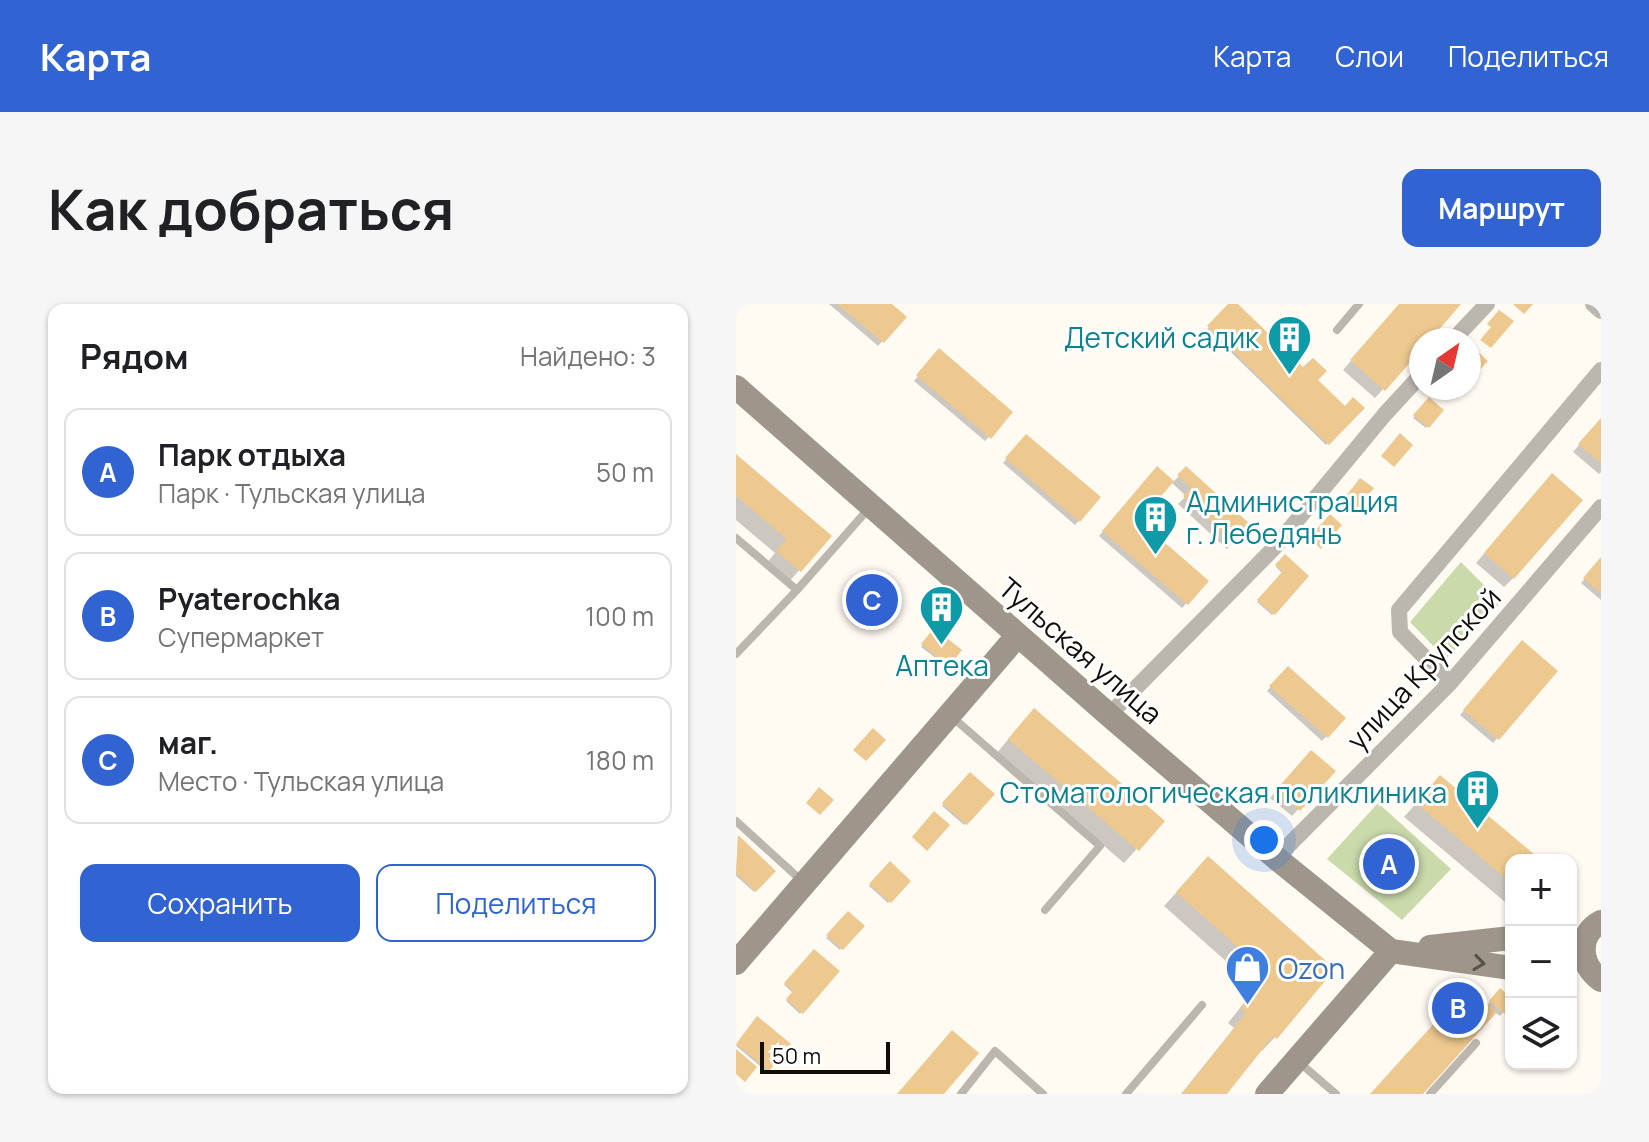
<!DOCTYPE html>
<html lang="ru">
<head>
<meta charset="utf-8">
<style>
	body { margin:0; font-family:Manrope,sans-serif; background:#f6f6f6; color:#202124 }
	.controls { position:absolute; right:24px; bottom:24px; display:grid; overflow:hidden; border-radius:16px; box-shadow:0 2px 6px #0004 }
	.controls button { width:72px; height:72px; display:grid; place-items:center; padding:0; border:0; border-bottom:2px solid #e0e0e0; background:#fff; color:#202124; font:40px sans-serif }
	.compass { position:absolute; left:673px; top:24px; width:72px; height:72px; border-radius:50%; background:#fff; box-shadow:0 2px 6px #0004; rotate:34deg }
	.scale { position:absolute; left:24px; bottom:20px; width:130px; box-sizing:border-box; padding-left:8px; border:4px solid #120e07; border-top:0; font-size:22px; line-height:28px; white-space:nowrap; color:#120e07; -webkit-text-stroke:6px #fff; paint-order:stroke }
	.you { position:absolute; left:528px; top:536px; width:28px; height:28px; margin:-20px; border:6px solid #fff; border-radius:50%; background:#1a73e8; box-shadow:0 0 0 12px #1a73e833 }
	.badge { display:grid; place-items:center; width:52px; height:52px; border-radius:50%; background:#3263d2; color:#fff; font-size:26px; font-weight:700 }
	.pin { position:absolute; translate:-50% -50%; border:4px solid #fff; box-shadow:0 2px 8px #0006 }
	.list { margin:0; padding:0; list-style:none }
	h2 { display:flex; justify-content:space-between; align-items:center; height:104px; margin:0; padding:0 32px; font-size:34px }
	h2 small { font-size:26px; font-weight:400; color:#757577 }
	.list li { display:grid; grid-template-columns:52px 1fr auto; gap:24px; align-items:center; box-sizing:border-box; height:128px; margin:0 16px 16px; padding:0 16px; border:2px solid #e0e0e0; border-radius:16px }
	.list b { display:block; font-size:30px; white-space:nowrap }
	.list p { margin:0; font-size:26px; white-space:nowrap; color:#757577 }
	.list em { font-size:26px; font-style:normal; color:#757577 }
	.actions { display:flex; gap:16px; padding:24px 32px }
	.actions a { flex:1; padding:18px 0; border:2px solid #3263d2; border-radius:16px; text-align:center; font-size:28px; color:#3263d2 }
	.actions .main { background:#3263d2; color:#fff }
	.icon { flex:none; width:44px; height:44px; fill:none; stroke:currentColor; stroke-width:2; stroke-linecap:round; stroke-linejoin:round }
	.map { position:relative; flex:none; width:865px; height:790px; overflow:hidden; border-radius:16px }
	header { display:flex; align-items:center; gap:48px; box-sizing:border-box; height:112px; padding:0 40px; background:#3263d2; color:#fff }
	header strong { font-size:38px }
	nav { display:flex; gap:44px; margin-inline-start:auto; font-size:28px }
	.intro { display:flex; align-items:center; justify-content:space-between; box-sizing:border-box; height:192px; padding:0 48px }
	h1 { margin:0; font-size:56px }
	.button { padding:20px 36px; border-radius:16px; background:#3263d2; color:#fff; font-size:28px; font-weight:700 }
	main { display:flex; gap:48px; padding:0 48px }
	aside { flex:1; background:#fff; border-radius:16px; box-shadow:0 2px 6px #0004 }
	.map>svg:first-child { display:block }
</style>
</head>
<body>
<header>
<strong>Карта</strong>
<nav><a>Карта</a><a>Слои</a><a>Поделиться</a></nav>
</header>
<div class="intro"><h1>Как добраться</h1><a class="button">Маршрут</a></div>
<main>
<aside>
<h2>Рядом<small>Найдено: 3</small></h2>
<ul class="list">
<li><span class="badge">A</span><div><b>Парк отдыха</b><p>Парк · Тульская улица</p></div><em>50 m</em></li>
<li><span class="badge">B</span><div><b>Pyaterochka</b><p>Супермаркет</p></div><em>100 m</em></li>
<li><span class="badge">C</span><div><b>маг.</b><p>Место · Тульская улица</p></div><em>180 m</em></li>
</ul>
<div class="actions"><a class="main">Сохранить</a><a>Поделиться</a></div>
</aside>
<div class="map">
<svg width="865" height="790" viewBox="0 0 865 790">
	<rect width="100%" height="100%" fill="#fffaf2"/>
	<!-- green -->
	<path fill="#cadaab" d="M725,258L765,298L710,355L674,318Z
		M642,499L715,565L666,616L591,555Z"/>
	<!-- shadow -->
	<path fill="#0003" d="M93,0H153L168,13L142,42Z
		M495,0H499L609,105L626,104L590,141L471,25Z
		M664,0H722L691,36H685V43L639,94L607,66Z
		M203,47L275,108L249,137L178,77Z
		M693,95L706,106L690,124L677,114Z
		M865,115V168L863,170L837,148Z
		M291,132L363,194L339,221L267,159Z
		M0,153L93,233L51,280L29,261L39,249L0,216Z
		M450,165L513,222L491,245L442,200L450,192L435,178L401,217L470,277L446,304L363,232L417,169L437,178Z
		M807,181L777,274L768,283L740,259Z
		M549,253L571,273L536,311L521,298L547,270L540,263Z
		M865,255V296L845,279Z
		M127,271L162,300L143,324L107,295Z
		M198,327L223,346L210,362L185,343Z
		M782,343L819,367L757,439L724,411Z
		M552,364L607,414L586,437L531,387Z
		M285,420L426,517L388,559L260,450Z
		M569,455L597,467L556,512L534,494Z
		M234,470L256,490L228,521L206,502Z
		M691,487L802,556H775V603L668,513Z
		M2,534L37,567L18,588L0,572Z
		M154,560L172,577L152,599L133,582Z
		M459,568L596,665L539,733L526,747L524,745L488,790H445L498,724L492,719L520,684L428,602Z
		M112,610L126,622L104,646L90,634Z
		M78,648L101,668L64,710L50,697L57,689L48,681Z
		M760,690L775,695V700L764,712L758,708L684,790H635L751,702Z
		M21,715L52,741L30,767L0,742Z"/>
	<!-- building -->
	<path fill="#edc88f" d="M101,0H156L171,13L148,39Z
		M492,0H502L567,63L577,54L591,67L582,76L609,102L617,93L629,104L593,141L471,22Z
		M663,0H725L694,36H685V46L649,87L614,56Z
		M777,0H797L788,10Z
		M763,6L778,17L755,44L744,36L755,23L751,20Z
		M203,44L277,108L255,135L180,71Z
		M738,44L752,57L733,77V50Z
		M711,84H727L720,92Z
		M693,93L708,106L693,124L677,111Z
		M865,114V159L842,140Z
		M664,129L677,141L658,163L645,152Z
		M290,130L365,193L344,218L269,154Z
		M0,150L96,232L65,268L40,247L51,235L0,192Z
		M421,162L438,177L404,217L473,277L452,301L366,227Z
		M450,162L516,222L499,240L447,192L455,184L441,171Z
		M816,169L847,196L778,275L748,249Z
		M624,174L638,184L620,206L607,196Z
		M594,210L606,221L585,245L573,234Z
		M549,250L573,272L539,311L521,296L547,267L539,261Z
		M865,253V289L847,274Z
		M127,268L165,299L146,323L107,292Z
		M198,324L226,346L213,362L185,340Z
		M786,336L822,367L763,436L727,406Z
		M552,362L610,414L592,434L533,382Z
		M298,404L429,517L403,547L272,435Z
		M137,424L150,436L130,457L117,446Z
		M575,446L600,467L564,507L540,486Z
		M234,468L259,490L231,521L206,499Z
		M704,471L805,556H775V579L680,499Z
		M83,483L98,496L84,511L70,499Z
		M198,507L214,521L191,547L176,533Z
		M2,531L40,567L20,588L0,569Z
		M472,552L599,665L541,735L537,732L491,790H446L510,709L504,704L532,670L440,588Z
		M154,557L175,577L155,599L133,580Z
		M112,607L129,622L107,646L90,631Z
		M78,645L104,667L67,710L50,695L57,687L48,679Z
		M732,682L761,708L687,790H634Z
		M764,684L775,693V703L769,710L753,697Z
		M21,712L55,740L33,767L0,740Z
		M216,726L243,749L208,790H161Z
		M0,745L21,763L9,778L0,770Z"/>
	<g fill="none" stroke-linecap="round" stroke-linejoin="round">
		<!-- lane -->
		<path stroke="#bcb7ae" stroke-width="8" d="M601,26L623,0
			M0,234L61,286L134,203
			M0,350L61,286
			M214,411L364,542L309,606
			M0,517L67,578
			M564,759L600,790
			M225,790L259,747L307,790
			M390,790L466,701
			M694,790L740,739"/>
		<!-- street -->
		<path stroke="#bcb7ae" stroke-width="16" d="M857,0L865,7
			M717,36L751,0
			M714,379L664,328L663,306L865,66
			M373,411L538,244L649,110L685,71
			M540,554L714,379L865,203"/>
		<!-- secondary -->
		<path stroke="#9e968a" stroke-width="24" d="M0,83L373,411L540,554L655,647L775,664
			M865,618C840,631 844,662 865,676
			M694,643L775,634
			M0,659L282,331
			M531,790L655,647"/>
	</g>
	<!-- one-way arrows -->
	<defs><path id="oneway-chevron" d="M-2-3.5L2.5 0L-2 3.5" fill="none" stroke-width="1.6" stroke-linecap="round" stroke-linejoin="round" transform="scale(2)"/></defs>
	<use stroke="#585248" href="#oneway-chevron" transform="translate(743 659) rotate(8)"/>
	<!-- icons -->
	<defs>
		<symbol id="building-pin" viewBox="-11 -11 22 30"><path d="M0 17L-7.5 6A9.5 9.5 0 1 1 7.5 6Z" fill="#0f9aa8" stroke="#fff"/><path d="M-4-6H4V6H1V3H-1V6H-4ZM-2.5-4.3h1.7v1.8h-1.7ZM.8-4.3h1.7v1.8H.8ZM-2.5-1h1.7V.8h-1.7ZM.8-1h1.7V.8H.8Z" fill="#fff"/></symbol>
		<symbol id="shop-pin" viewBox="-11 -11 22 30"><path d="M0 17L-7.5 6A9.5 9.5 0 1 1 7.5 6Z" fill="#3f7fe0" stroke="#fff"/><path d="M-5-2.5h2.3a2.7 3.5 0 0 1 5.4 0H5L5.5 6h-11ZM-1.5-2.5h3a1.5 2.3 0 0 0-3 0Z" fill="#fff"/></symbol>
	</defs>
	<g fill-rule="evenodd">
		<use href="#building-pin" x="528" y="8" width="51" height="69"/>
		<use href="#building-pin" x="394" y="188" width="51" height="69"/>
		<use href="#building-pin" x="180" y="278" width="51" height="69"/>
		<use href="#building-pin" x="716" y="462" width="51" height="69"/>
		<use href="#shop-pin" x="486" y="638" width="51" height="69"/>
	</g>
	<g text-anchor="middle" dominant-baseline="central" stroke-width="6" stroke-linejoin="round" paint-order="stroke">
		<!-- culture labels -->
		<g font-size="28" fill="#0d838f" stroke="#fff" text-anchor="end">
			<text x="523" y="33">Детский садик</text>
			<text x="450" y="197" text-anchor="start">Администрация<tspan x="450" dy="32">г. Лебедянь</tspan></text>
			<text x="206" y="361" text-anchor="middle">Аптека</text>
			<text x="711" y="488">Стоматологическая поликлиника</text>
		</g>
		<!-- street labels -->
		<g font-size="28" fill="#120e07" stroke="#fff">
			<text transform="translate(345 346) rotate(41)">Тульская улица</text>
			<text transform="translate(687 364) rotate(-47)">улица Крупской</text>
		</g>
		<!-- shop labels -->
		<g font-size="28" fill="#366cbe" stroke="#fff" text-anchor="start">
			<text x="542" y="664">Ozon</text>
		</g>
	</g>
</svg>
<div class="controls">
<button>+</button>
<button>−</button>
<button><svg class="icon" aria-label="layers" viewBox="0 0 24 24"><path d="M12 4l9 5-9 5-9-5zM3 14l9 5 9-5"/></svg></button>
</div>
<svg class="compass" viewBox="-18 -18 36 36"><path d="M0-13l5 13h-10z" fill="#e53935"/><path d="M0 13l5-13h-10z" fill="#757577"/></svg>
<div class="scale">50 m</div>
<div class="you"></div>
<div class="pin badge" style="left:653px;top:560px">A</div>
<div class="pin badge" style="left:722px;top:704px">B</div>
<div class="pin badge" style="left:136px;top:296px">C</div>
</div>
</main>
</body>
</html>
